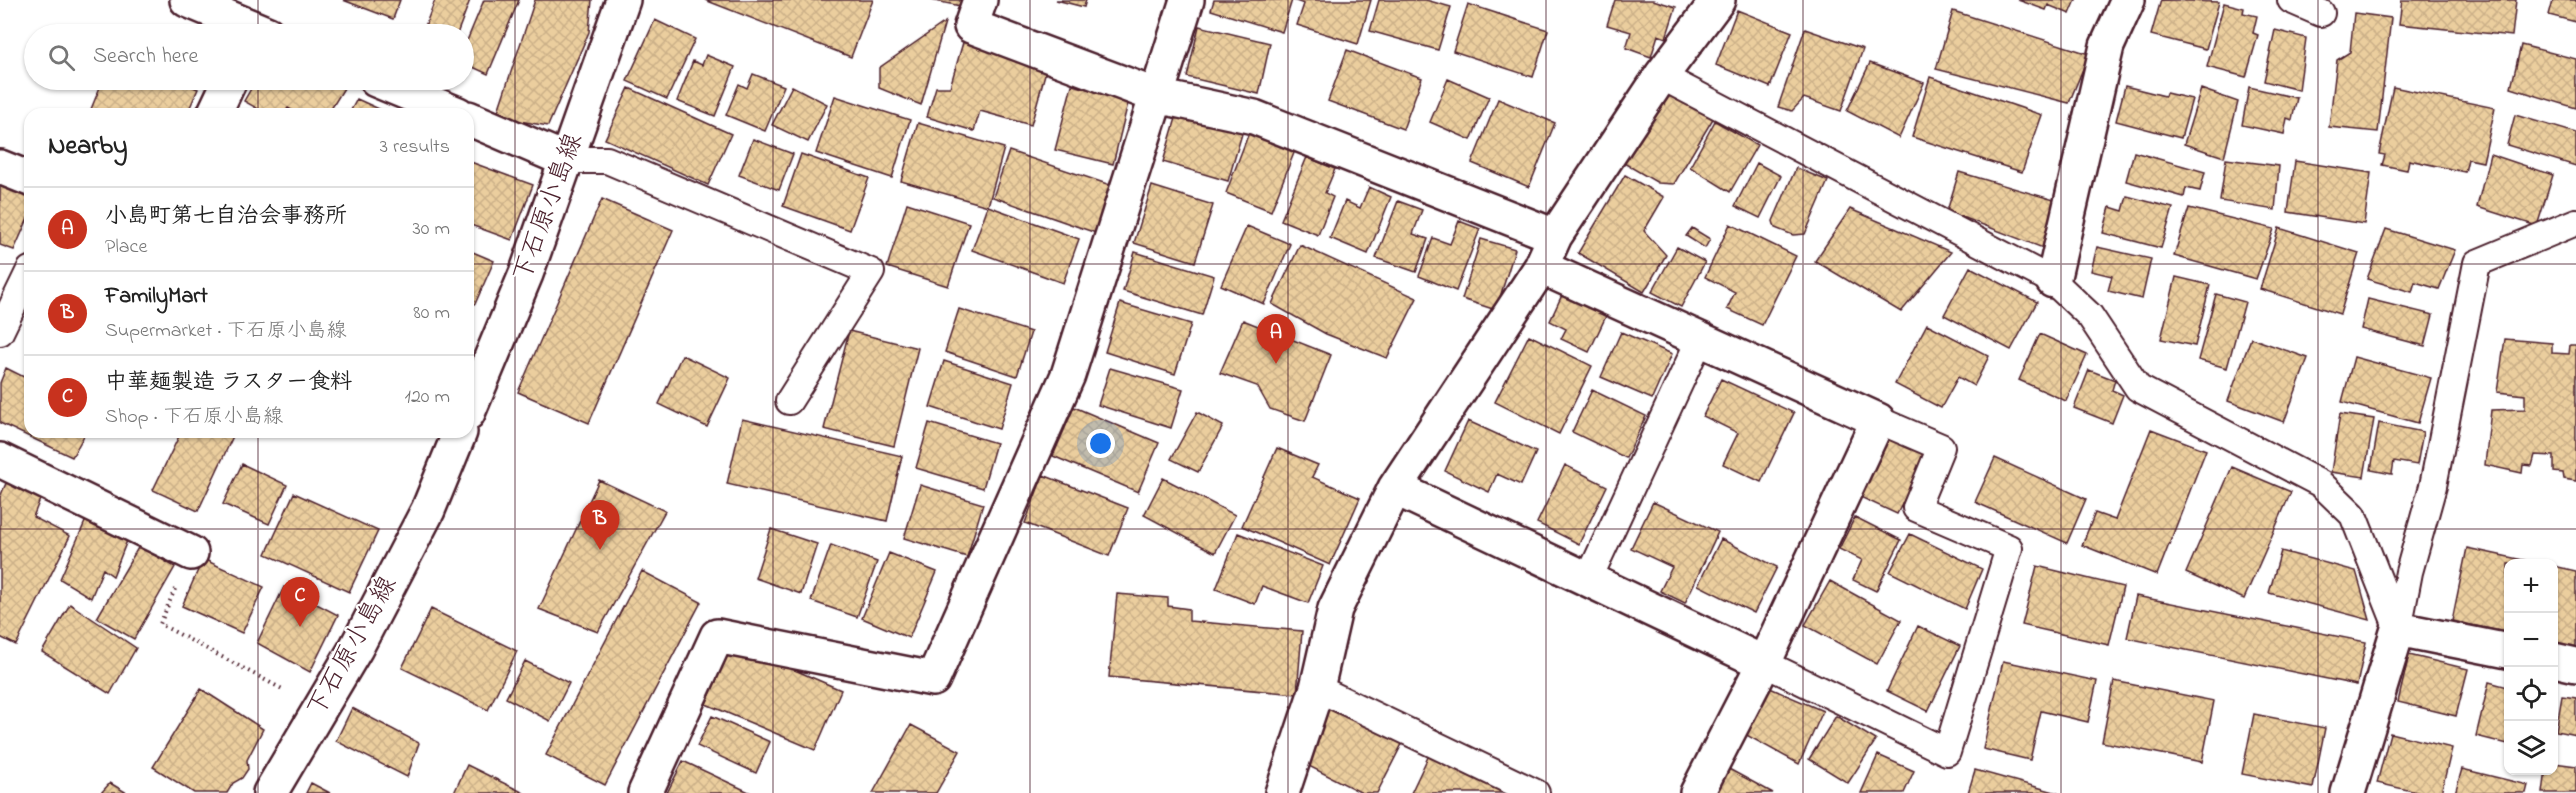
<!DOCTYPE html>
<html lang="en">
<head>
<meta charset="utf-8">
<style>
	body { margin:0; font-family:"Indie Flower","Klee One",sans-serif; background:#f6f6f6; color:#222 }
	.controls { position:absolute; right:18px; bottom:18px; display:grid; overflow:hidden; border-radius:12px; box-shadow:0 2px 4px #0004 }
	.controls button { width:54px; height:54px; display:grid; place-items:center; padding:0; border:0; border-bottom:2px solid #e0e0e0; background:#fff; color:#222; font:30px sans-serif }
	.you { position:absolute; left:1101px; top:444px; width:21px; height:21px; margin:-15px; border:4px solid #fff; border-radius:50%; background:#1a73e8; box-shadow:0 0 0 9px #1a73e833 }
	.badge { display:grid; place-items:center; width:39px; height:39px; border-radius:50%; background:#c8321e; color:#fff; font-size:20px; font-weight:700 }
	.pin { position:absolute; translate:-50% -50px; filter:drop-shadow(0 2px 3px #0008) }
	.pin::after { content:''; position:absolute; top:32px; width:21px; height:18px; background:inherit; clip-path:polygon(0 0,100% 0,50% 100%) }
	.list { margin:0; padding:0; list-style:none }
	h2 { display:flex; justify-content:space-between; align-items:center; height:78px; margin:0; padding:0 24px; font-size:26px }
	h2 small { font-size:20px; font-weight:400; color:#767676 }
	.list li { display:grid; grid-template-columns:39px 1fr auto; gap:18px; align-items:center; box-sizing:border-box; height:84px; padding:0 24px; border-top:2px solid #e0e0e0 }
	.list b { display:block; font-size:22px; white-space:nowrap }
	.list p { margin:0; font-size:20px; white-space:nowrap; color:#767676 }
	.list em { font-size:20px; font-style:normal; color:#767676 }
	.icon { flex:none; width:33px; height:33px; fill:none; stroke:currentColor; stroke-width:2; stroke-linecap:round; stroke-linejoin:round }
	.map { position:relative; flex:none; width:2576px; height:793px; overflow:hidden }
	.search { position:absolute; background:#fff; box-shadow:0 2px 4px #0004; left:24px; top:24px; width:450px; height:66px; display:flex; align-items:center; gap:15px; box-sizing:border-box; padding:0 21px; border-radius:33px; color:#767676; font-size:22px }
	.panel { position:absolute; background:#fff; box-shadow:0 2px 4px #0004; left:24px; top:108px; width:450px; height:330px; border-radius:18px }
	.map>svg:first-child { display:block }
</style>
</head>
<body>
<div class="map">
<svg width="2576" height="793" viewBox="0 0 2576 793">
	<defs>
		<pattern id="building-cross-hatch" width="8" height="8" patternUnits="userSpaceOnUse" patternTransform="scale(1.5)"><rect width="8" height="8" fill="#ebce9e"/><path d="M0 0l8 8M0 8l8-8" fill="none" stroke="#cbb088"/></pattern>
	</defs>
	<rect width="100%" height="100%" fill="#fff"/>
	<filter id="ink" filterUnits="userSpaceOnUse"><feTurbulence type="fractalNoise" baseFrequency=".0167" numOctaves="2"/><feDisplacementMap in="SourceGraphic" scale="12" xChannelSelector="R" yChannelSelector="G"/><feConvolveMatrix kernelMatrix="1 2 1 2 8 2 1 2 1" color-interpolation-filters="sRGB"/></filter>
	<g filter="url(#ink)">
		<!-- building -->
		<path fill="url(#building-cross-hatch)" stroke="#4a1f2b" stroke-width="1.5" d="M343,0H400L393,19Z
			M435,0H470L457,34H439L424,29Z
			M484,0H519L488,74L464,63V48Z
			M535,0H592L589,32L548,126L496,117Z
			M705,0H873L851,57Z
			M930,0H962L961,6Z
			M1056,0H1086L1084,7Z
			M1214,0H1292L1282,32L1211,10Z
			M1371,0L1358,44L1297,25L1304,4L1293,0Z
			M1379,0H1426L1451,7L1438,50L1370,31Z
			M1615,0H1653L1676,7L1666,38L1658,35L1651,57L1626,48L1631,32L1607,25Z
			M2018,0H2076L2070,14L2048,5L2046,10Z
			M2161,0L2219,2L2206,49L2151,35Z
			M2402,0H2516L2512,36L2399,24Z
			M2553,0H2576V22L2549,15Z
			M2224,3L2244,8L2243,13L2257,16L2253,33L2258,35L2246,77L2207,67Z
			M1468,4L1548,30L1533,77L1453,51Z
			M1737,10L1792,32L1770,87L1716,65Z
			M1953,11L2089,54L2069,103L1936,69Z
			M2354,13L2391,18L2378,132L2329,127L2337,60L2350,52Z
			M655,20L695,39L667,99L627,81Z
			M945,22L921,105L879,88V68Z
			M1199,26L1270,43L1259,94L1187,77Z
			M1805,29L1863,49L1841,111L1804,98L1792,111L1778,107Z
			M2275,30L2306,38L2299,90L2264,81Z
			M964,39L1048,63L1031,125L980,111L974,131L927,117L936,87H950Z
			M2521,45L2576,59V108L2511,88Z
			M1347,50L1422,78L1403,129L1328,101Z
			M706,55L735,67L715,116L677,101L693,61L702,65Z
			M1870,63L1924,83L1899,138L1847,111Z
			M753,74L784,86L765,131L726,115L739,84L747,88Z
			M1930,77L2042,115L2022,172L1912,137Z
			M1448,79L1489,97L1471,140L1430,122Z
			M103,80H176L198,89L187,114H89Z
			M256,80H349L328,114H299L288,108L284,114H267L244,101Z
			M1072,85L1129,99L1113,164L1055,150Z
			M792,86L827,104L808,142L772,125Z
			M2125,86L2165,96L2166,93L2192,99L2181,138L2116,121Z
			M2249,87L2297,98L2292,120L2287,118L2284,134L2242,125Z
			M2393,87L2495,108L2483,162L2468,159L2465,172L2409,160L2407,170L2382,165L2385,155L2379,154Z
			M629,88L731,134L708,185L605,139Z
			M1665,88L1714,117L1674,184L1658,183L1622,162Z
			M2201,89L2238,102L2224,157L2184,144Z
			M835,96L910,120L892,178L816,153Z
			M357,99L390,114H343L345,110L350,112Z
			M1498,99L1555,123L1529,187L1472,163Z
			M1179,108L1244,127L1228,181L1163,162Z
			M2515,115L2576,133V166L2507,145Z
			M1715,121L1757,145L1730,192L1690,167Z
			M918,123L1004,148L988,206L901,181Z
			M1250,130L1296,148L1271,211L1226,193Z
			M753,139L793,154L779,190L739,175Z
			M1009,151L1116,187L1099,234L993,197Z
			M2134,152L2205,172L2200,191L2186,188L2184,197L2126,181Z
			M801,154L869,178L850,230L783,206Z
			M2490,154L2553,175L2537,226L2477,207Z
			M1307,157L1335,169L1325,193L1333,197L1318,235L1281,220Z
			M2226,159L2279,166L2275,210L2220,201Z
			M468,161L533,185L512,240L468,224Z
			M2295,161L2371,173L2364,224L2288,212Z
			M1757,163L1781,176L1760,218L1735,206Z
			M1796,168L1828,181L1805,234L1793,235L1775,228L1773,221Z
			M1959,172L2054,200L2043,248L1947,211Z
			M1625,175L1664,197L1644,231L1666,255L1644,292L1578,253Z
			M0,184L30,195V214L14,250L0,245Z
			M1152,186L1213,205L1195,262L1134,243Z
			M1369,187L1391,197L1368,254L1330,238L1345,201L1360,208Z
			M2127,196L2173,208L2161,248L2103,233L2110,207L2123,211Z
			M602,199L673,230L589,423L518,392Z
			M1398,201L1422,210L1413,234L1428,239L1416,272L1376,258Z
			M907,203L969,223L948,286L887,267Z
			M988,206L1079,239L1063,283L972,250Z
			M2189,208L2274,229L2256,279L2174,256Z
			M1850,209L1951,252L1901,312L1815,261Z
			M1459,221L1480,229L1456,291L1419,276L1433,238L1450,244Z
			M1730,224L1796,256L1762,325L1727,309L1735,292L1705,277Z
			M1247,226L1290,244L1264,304L1221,285Z
			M1692,228L1710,239L1705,248L1686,236Z
			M2279,228L2359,253L2340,314L2260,289Z
			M2386,229L2455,250L2439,289L2415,282L2412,292L2367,279Z
			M1481,239L1515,249L1496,310L1462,299Z
			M1300,245L1417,298L1387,358L1326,334L1272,304Z
			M1677,247L1705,262L1681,307L1652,292Z
			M2097,247L2151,259L2142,299L2108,291L2112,276L2091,271Z
			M468,250L494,261L475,304L468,301Z
			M1135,252L1214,276L1202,315L1123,291Z
			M1970,267L2037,302L2011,350L1944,315Z
			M2176,277L2210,285L2195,346L2161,339Z
			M2216,294L2245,302L2227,368L2198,360Z
			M1562,295L1606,316L1589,352L1561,339L1566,329L1550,321Z
			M2368,299L2433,315L2425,346L2361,329Z
			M1120,303L1191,324L1175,374L1105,352Z
			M959,309L1031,332L1017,376L945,352Z
			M1243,320L1331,355L1305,421L1270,409L1257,386L1220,373Z
			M1927,324L1989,356L1974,386L1958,377L1941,408L1895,384Z
			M849,331L918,348L894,446L824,429Z
			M1621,332L1672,354L1652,399L1601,377Z
			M2040,334L2087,355L2066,401L2019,380Z
			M1529,335L1592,366L1559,434L1495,402Z
			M2251,338L2308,358L2284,422L2228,401Z
			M2505,339L2552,343V353L2569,354L2570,345H2576V481L2564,479L2563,473L2554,472V456L2535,455L2532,466L2523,465L2522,473L2485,465L2491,410L2525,409V395L2497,392Z
			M682,355L730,378L707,427L659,404Z
			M2354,357L2431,378L2418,423L2342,402Z
			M944,361L1013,383L999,429L930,407Z
			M6,368L30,380V432H86L72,457L0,423V383Z
			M1110,368L1183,389L1171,428L1098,405Z
			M2089,370L2115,380L2112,390L2123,395L2112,423L2074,408Z
			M1721,379L1794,413L1761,482L1723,464L1738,433L1703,416Z
			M1592,390L1646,416L1626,458L1572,432Z
			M1074,407L1159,443L1138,492L1053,456Z
			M1197,412L1223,426L1198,472L1171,459Z
			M2340,414L2374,419L2364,477L2331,472Z
			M742,419L902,456L887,521L727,484Z
			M1468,421L1536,452L1521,485L1497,474L1489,492L1445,471Z
			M929,423L996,443L983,488L916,468Z
			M2379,423L2423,432L2417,465L2394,461L2392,474L2371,470Z
			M2151,429L2206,450L2157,575L2082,545L2095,513L2115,520Z
			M181,432L234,434L198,511L153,490Z
			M1888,435L1927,454L1897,514L1858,496Z
			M1277,448L1318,465L1312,477L1360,498L1330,565L1242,526Z
			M1995,458L2086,499L2067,543L1975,502Z
			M242,464L287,485L269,524L223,504Z
			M1565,465L1607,486L1579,544L1537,523Z
			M2232,467L2291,492L2244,599L2186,573Z
			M1043,475L1128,508L1109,556L1025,523Z
			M1163,478L1235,515L1215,553L1144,515Z
			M599,480L665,511L598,632L539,609Z
			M7,481L41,497L33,517L70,536L16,645L0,637V497Z
			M920,485L983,504L967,557L904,538Z
			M294,493L378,531L349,592L266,554Z
			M1653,502L1718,532L1685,603L1660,591L1672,567L1631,548Z
			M88,515L128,538L113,576L103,569L91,598L60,579Z
			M1855,517L1901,540L1876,591L1853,580L1862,560L1839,549Z
			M771,529L817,544L801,594L755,578Z
			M1238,533L1323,566L1308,603L1262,586L1255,604L1216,589Z
			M1910,534L1982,569L1965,609L1890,572Z
			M1721,539L1777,567L1754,613L1698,585Z
			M831,545L877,562L857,617L811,601Z
			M139,546L175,567L134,639L97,618Z
			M2467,548L2541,564H2508V633L2452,621Z
			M2281,551L2356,571L2370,620L2269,593Z
			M889,553L937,572L909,638L862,618Z
			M203,559L264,587L242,633L182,606Z
			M2037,566L2123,587L2109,645L2022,625Z
			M2554,566L2576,571V648L2554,643Z
			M642,571L701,602L605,785L546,755Z
			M1830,581L1901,620L1877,664L1805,625Z
			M284,587L338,615L310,672L257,643Z
			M1117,594L1168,598V606L1189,609V621L1302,631L1297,694L1109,677Z
			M2136,596L2366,642L2357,685L2127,638Z
			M70,604L136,648L110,694L42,652Z
			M431,609L517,651L488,710L402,668Z
			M1918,626L1960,646L1928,711L1887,691Z
			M732,643L841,690L815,750L706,704Z
			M2409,655L2468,669L2456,716L2398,702Z
			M525,661L569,683L550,721L506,698Z
			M2003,661L2097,681L2088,722L2041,711L2030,760L1983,749Z
			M2114,681L2214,701L2202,762L2102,742Z
			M2489,682L2508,687V744L2476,736Z
			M1763,685L1823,711L1799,764L1741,732Z
			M201,689L263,729L247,760L248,769L242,778L233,783L227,793H194L153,767Z
			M2562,696L2576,698V735L2556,731Z
			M1328,705L1403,742L1377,793H1362L1299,761Z
			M352,708L419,743L407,777L336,741Z
			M2254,714L2325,728L2313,788L2242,774Z
			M712,716L770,742L756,773L697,746Z
			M1836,716L1876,740L1848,783L1809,759Z
			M911,725L960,751L936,793H873Z
			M2390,733L2452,748L2441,793H2421L2377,783Z
			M1429,755L1510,793H1411Z
			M1878,755L1914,771L1904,793H1861Z
			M683,761L751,793H667Z
			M2554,763L2576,766V793H2543L2546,770H2554Z
			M467,765L524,793H454Z
			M1727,768L1773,793H1714Z
			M2462,769L2528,785L2526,793H2455Z
			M1975,770L2058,793H1968Z
			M110,783L127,793H101Z
			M311,783L330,793H306Z"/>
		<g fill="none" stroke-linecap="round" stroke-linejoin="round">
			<defs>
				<path id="lane" d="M2291,0L2321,13
					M1661,76L2053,281L2090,316L2138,388L2321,484L2353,515L2398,629
					M566,160H607L871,272L789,401
					M0,332L30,270
					M1588,580L1700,339
					M2398,629L2409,572L2433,486L2477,263L2576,222
					M1764,663L1947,752L2009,548L1916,508L1941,447L1878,420
					M1317,688L1536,793"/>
				<path id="street" d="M187,0L268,34
					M980,0L971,26L1157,96L1254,117L1555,236
					M376,80L458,114
					M214,114L230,80
					M468,118L566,160
					M0,167L30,179
					M1541,267L1878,420L1764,663L1697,793
					M2053,281L2107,46L2128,0
					M0,460L191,553
					M1395,488L1764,663
					M2554,660L2576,665
					M645,793L717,636L933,679L1068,375L1187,0
					M1282,793L1317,688L1335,609L1395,488L1541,267L1555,236L1661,76L1718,0
					M2348,793L2398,629L2508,651"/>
				<path id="secondary" d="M468,413L526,274L623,0
					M270,793L356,648L428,510L460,432"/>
			</defs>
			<!-- lane casing -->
			<use href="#lane" stroke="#4a1f2b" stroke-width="30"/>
			<!-- street casing -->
			<use href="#street" stroke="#4a1f2b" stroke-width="38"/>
			<!-- secondary casing -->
			<use href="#secondary" stroke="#4a1f2b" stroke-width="38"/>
			<!-- path -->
			<path stroke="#4a1f2b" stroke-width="4" stroke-dasharray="1.5 4.5" stroke-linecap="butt" d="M175,589L160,624L284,690"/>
			<!-- lane -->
			<use href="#lane" stroke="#fff" stroke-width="26"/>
			<!-- street -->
			<use href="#street" stroke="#fff" stroke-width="33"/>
			<!-- secondary -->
			<use href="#secondary" stroke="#fff" stroke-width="33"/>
		</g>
	</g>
	<!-- grid -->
	<path fill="none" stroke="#4a1f2b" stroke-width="1.5" stroke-opacity="0.55" d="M258,0V34M515,0V793M773,0V793M1030,0V793M1288,0V793M1546,0V793M1803,0V793M2061,0V793M2318,0V793M258,80V114M0,264H30M468,264H2576M258,432V793M0,529H2576"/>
	<g text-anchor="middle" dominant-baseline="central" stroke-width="4.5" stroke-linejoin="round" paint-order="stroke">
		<!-- street labels -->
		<g font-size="26" fill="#4a1f2b" stroke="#fff">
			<text transform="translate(549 208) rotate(-70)">下石原小島線</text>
			<text transform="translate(353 647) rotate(-61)">下石原小島線</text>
		</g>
	</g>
</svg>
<div class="controls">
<button>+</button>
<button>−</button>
<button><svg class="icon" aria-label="locate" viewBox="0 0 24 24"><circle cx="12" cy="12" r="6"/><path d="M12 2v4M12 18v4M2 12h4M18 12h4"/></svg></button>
<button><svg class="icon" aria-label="layers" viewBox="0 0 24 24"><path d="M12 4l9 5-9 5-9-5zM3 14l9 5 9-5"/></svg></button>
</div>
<div class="you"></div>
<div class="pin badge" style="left:1276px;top:364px">A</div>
<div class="pin badge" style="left:600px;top:550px">B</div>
<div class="pin badge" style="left:300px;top:627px">C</div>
<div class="search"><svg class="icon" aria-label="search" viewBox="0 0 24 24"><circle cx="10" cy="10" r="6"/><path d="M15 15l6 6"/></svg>Search here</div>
<section class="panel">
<h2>Nearby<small>3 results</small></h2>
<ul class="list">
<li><span class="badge">A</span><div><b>小島町第七自治会事務所</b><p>Place</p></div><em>30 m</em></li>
<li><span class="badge">B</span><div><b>FamilyMart</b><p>Supermarket · 下石原小島線</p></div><em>80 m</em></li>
<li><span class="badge">C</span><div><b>中華麺製造 ラスター食料</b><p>Shop · 下石原小島線</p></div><em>120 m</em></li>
</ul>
</section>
</div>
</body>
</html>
